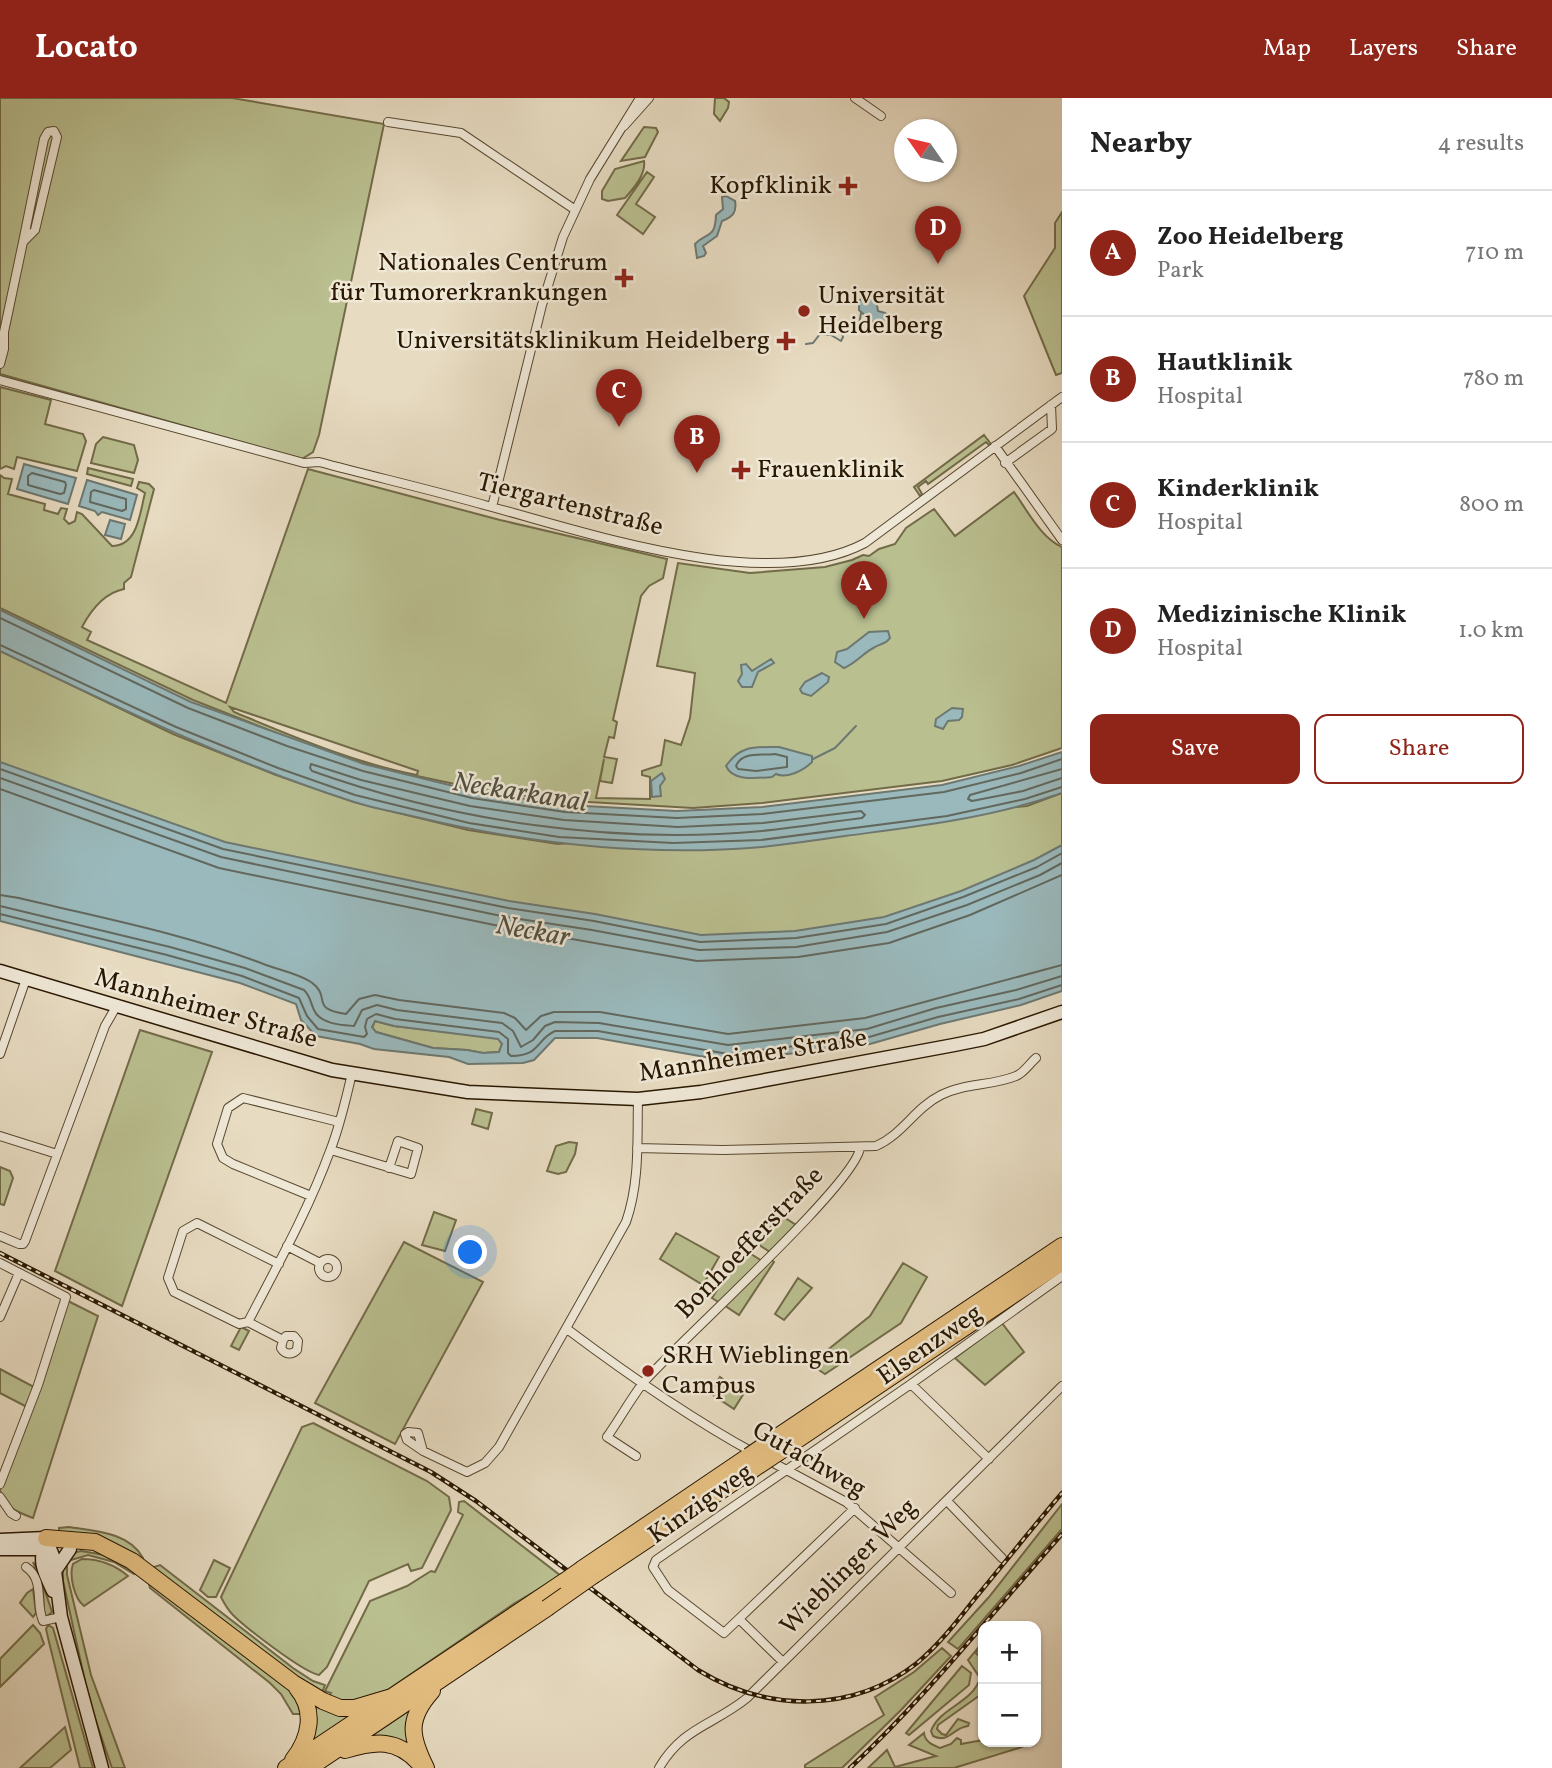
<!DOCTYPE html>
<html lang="en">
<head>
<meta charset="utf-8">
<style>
	body { margin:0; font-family:Vollkorn,serif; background:#f6f6f6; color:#222 }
	.controls { position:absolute; right:21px; bottom:21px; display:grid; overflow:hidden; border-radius:14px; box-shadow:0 2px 5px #0004 }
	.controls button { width:63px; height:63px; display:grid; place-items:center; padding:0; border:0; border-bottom:2px solid #e0e0e0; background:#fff; color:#222; font:35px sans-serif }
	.compass { position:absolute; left:894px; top:21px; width:63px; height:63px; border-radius:50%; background:#fff; box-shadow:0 2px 5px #0004; rotate:304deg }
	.you { position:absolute; left:471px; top:1155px; width:24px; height:24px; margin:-18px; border:5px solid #fff; border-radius:50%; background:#1a73e8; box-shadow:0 0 0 10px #1a73e833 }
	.badge { display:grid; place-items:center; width:46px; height:46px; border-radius:50%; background:#8f2418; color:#fff; font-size:23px; font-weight:700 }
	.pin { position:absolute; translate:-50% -58px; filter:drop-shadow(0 2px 4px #0008) }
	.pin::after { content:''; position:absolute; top:37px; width:24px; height:21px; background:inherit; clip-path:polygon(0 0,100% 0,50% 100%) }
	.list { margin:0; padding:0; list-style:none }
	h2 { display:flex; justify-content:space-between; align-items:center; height:91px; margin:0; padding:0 28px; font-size:30px }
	h2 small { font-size:23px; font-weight:400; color:#767676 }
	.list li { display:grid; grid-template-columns:46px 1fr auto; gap:21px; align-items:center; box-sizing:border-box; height:126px; padding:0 28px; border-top:2px solid #e0e0e0 }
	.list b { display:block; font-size:26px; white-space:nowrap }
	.list p { margin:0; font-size:23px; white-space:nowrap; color:#767676 }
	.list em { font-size:23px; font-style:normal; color:#767676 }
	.actions { display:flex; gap:14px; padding:21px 28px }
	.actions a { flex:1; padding:16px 0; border:2px solid #8f2418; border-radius:14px; text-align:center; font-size:24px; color:#8f2418 }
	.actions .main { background:#8f2418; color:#fff }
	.map { position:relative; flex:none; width:1062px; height:1670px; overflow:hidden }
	header { display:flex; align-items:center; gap:42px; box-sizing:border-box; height:98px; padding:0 35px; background:#8f2418; color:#fff }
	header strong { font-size:33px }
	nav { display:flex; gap:38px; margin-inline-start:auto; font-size:24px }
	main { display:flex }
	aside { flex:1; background:#fff }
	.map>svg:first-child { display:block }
</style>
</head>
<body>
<header>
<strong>Locato</strong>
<nav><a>Map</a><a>Layers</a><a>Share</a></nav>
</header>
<main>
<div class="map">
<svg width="1062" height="1670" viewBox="0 0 1062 1670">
	<rect width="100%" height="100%" fill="#e7dbc1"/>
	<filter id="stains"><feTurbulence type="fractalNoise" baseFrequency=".00286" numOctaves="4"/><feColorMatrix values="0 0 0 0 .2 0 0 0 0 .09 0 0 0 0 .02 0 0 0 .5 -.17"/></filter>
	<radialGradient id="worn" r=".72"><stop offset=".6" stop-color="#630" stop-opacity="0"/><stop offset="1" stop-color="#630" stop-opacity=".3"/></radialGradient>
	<!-- green -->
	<path fill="#babf90" stroke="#726b48" stroke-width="2" fill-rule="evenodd" d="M0,0H232L384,26L319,337L313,354L302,361L0,276Z
		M715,0H724L729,4L728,10L720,23L714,16Z
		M644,29L656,30L658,34L645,59L621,63Z
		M644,63C646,76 634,90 625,100L608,103L602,101V93L615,71Z
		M647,74L654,79L636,106L655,119L643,136L617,117Z
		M1062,114V275L1056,277L1024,198L1055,150V125Z
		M0,289L51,302L45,326L83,336L86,343L77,373L17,359L14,371L6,368L0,371Z
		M984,337L991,346L990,348L986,344L928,386L926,383L918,389L922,396L920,398L914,389Z
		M103,339L134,347L138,362L134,375L91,365L96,346Z
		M88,370L133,381L131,388L87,376Z
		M308,371L500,422L667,461L663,480L649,488L641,498L613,622L617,624L614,640L609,639L604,659L617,661L612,685L600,683L604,661L596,700L650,701V679L642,677V673L661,667L665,642L681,647L690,620L695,575L657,568L678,465L750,475L825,469L852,462L863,457L869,458L879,451L895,446L906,430L934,411L955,438L1014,394C1027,412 1041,440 1062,449V650L1012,667L942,683L762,705L693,710L554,702L483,692L417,678L365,666L289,640L193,602L0,510V377L4,380L12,381L8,396L45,406L44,412L58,416L61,410L67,411L64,421L69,426L75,423L77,414L82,416L112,448C138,448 140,414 145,395L137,390L139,384L149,386L154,391L131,479L124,485V491C104,495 91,512 82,529L91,534L87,542L226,605ZM230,609L418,673L417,677C354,665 292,638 234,614Z
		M0,553L173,636L276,677L354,704L468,732L558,746L1027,708L1062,695V833L831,880L0,731Z
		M375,923L394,928L498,940L502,946L499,954L483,955L467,952L433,950L376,934L372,930Z
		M140,932L212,954L122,1208L55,1173Z
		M476,1011L492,1015L488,1031L472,1026Z
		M569,1044L577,1045L575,1056L566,1074L558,1076L547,1073L556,1048Z
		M0,1069L10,1073L13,1080L4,1107L0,1106Z
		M434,1114L456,1122L445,1153L422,1147Z
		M779,1116L796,1127L770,1154L759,1147Z
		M676,1135L719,1159L703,1187L660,1161Z
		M404,1144L483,1184L395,1346L315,1305Z
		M743,1151L762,1163L720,1205L712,1200Z
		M770,1161L774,1164L739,1217L724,1207Z
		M903,1165L927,1179L901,1225L825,1276L810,1266L870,1218Z
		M798,1180L812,1190L784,1222L775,1216Z
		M68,1203L98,1218L33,1420C17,1414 5,1410 0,1392L24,1334Z
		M1002,1225L1024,1254L985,1287L955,1260Z
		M241,1229L249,1233L239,1252L231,1248Z
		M0,1271L34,1289L27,1309L0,1295Z
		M720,1279L744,1295L734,1311L710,1295Z
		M313,1325L427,1383L449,1399L451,1412L422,1470L411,1473L408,1466L369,1483L327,1569L319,1577C303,1574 246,1530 233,1517C228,1512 224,1505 221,1499L302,1329Z
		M464,1403L561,1478L515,1505L386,1593L355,1605L328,1600L331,1595L325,1593L370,1503L407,1488L431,1473L435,1474L463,1417L458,1414L459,1404Z
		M1062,1406V1431L958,1551L948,1544L989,1499Z
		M69,1429C94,1433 129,1434 143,1460L141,1463L59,1437V1430Z
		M81,1453L105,1457L136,1471L134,1476L114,1464L88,1457L68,1463L72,1455Z
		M82,1461C100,1461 115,1467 128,1478L84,1508C74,1500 69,1478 73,1466Z
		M214,1462L230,1470L216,1499H208L200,1492Z
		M33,1464L37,1469L52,1514L46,1519L44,1516L43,1490Z
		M63,1467L67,1468V1477L91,1577L125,1670H112L90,1606L63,1483Z
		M160,1467L293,1570L313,1583L325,1587L321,1597L151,1470Z
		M148,1482L294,1595L303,1613L300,1616H293L281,1596L270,1585L150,1490Z
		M33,1491L36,1515L33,1519L20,1505L27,1495Z
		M33,1527L40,1535L44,1546L0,1589V1561Z
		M48,1527L53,1530L93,1670H80L49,1544L46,1531Z
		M983,1544L976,1555L983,1562V1595L938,1627L937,1631L942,1636L946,1637L958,1621L969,1625L968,1628C952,1630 949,1646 933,1638L931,1633C939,1610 973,1605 980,1580L968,1562Z
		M942,1550L951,1558L901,1612L842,1670H805V1667L884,1617L875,1599L914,1574Z
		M962,1568L971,1575L969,1587L909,1637L906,1635Z
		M313,1602L358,1613L305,1648Z
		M416,1608L412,1653L364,1643Z
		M65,1629L71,1652L50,1670H20Z
		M924,1635C925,1644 933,1647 940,1650L951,1646L957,1640L961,1642V1646L983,1642L1019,1644L1022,1649L954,1670H868L887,1652L895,1669L936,1658L909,1647Z"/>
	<!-- water -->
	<path fill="#9ab9bc" stroke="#6d7871" stroke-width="2" fill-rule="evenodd" d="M726,98L735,103C737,114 733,119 722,123L717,138L703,148L706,155L704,158L697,160L695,146C707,133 715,142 716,117L723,111L722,99Z
		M867,196L876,202L878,213L885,215L890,219L887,229L877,228L859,212V203Z
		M24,366L76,380L68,406L17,391Z
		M87,382L137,397L130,422L102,414L98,417L95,413L79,408Z
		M110,422L125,426L121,441L105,437Z
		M0,512L191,604L364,666L474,693L566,707L677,713L762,709L942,687L1019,668L1062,654V695C992,720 919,728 845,738C818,742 790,746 762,749C646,759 529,746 416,719C395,714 372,710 351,703C230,664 115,608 0,553Z
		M888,533L890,540C885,547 881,545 875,549C863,555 856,565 844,570L835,564L837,554L847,551L869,534Z
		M771,561L774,565L758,574L752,589H742L738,583L742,576L741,567L746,566L752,573Z
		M822,575L829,579L828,584L811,598L802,595L800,591L805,584Z
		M952,610L963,611L962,619L959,622L948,623L943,631L935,628L936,621Z
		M779,649L812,658V664C803,673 786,681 776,676L772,679C757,680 733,684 726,668C740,647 755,649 779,649Z
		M0,664L225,744L509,803L595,816L701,837L795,833L884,819L961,793L1034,762L1062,747V893L1021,907L940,926L870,946L728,963L597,940H555L534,962L523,965L468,966L449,959L374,951L360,946L316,938L301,922L296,906L240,885L0,823ZM375,923L394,928L498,941L502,946L499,954L483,955L467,952L433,950L376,934L372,929Z
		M662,675L665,681L660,688L661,698L652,699L651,683Z"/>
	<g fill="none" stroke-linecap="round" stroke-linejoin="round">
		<!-- shore -->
		<path stroke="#62685e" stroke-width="2" d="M32,375L65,384L66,387L64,395L60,396L28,387V378Z
			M94,392L126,401V411L122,413L90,404L91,394Z
			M0,520L188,610L287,648L363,673L472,700L565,714L677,720L762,716L944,694L1021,675L1062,661
			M0,547L176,629L278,670L355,697L469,725L559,739L673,745L761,742L947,718L1025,701L1062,689
			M775,656L787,659V669L756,673L738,671L736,668C742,653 760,658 775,656Z
			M311,666L361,682L470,708L564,722L678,729L763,725L861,713L865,717L862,720C829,724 795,730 762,733C613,747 452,723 312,673L310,670Z
			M0,671L223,751L508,810L594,823L700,844L796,840L886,826L963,799L1037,769L1062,755
			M1062,671L970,697L968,701L972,703L1023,693L1062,680
			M0,680L221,759L506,819L592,832L699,852L796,849L887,834L967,807L1040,777L1062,765
			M0,691L219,770L504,829L697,863L798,859L889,845L970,817L1062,777
			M0,797L19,800C101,820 187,836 266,867C280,872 299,876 311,884C333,900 308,910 346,916L359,901L375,897L399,902L504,915L515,920L526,932L541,918L554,914H600L728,936L865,920L1062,867
			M0,808L170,849L245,870L304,892C311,899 310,904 314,912C320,926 341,927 354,928L362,912L377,907L397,912L502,925L513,933L521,949L533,942L545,928L555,924L599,925L728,947L867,931L936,910L1016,892L1062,878
			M0,816L167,857L242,878L299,900L307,918L318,931L364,939L367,936L365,929L367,921L376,916L395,921L499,934L508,941V955L511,958C542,957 535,942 555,933H598L728,956L869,939L938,919L1019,901L1062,887"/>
		<!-- stream -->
		<path stroke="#6d7871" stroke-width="2" d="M806,246L813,245L820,236L831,237L841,243L843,239L840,228L844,226L859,227L861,215
			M813,661L835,650L856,628"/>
		<defs>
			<path id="street" d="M855,0L881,18
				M388,24L461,35L574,111
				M624,28L649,0
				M54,33L57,39L35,132L23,144L44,41L48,34Z
				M0,266L4,251V234L23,144
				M0,282L304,365L319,364C375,379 432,392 488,408C590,435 767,497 865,445L1062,299
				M995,348L1062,442
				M1005,365L1052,331L1051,307
				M492,409L542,207L563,139L590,81L640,0
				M0,956L26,881
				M0,1038L57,1056
				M637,1050L723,1052L876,1048C902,1037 915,1010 941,997C964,985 992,988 1016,978C1024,975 1029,966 1036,960
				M331,1052L411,1076L418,1050L398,1043L389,1070
				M311,1098L233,1066L223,1060L217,1046L228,1010L243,1000L339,1024
				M0,1138L19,1146H23L25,1143L105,928L116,909
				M287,1148L320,1165
				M319 1170a9 9 0 1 1 18 0a9 9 0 1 1-18 0Z
				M0,1165L66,1199L38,1287L0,1386
				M0,1219L19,1175
				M248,1224C277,1168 308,1113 330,1053C340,1028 346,1001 352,975
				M248,1224L239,1226L174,1194L168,1180L183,1133L197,1125L279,1166
				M248,1224L283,1242L286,1238H294L298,1243L297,1252C292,1257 285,1257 281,1250L283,1242
				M567,1231C627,1276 688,1319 754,1355
				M911,1286L989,1361
				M423,1353L407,1342L405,1336L408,1334L418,1335L423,1353L467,1374L485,1365L499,1349L626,1124C640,1084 637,1042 638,1001
				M636,1358L607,1339C619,1322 630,1302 643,1285C675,1247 859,1083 860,1049
				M768,1362L846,1404L951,1495
				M0,1399L11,1415L16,1418
				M947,1403L1002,1460
				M855,1410L724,1535L668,1492L653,1469L656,1462L911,1286L1062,1178
				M26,1469C45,1482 35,1505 43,1523L61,1519
				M739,1521L783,1564
				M659,1670C683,1629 714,1627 747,1600L1062,1288"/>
			<path id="secondary" d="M0,873L332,972L468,994L638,1001L701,994L954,947L984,941L1062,914
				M46,1440L53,1458L61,1519L102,1670
				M46,1440C38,1464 43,1472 53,1493
				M0,1442L46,1440
				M0,1451H50
				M55,1473L70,1451"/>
			<path id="highway" d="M765,1347L1062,1148
				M779,1354L1062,1164
				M46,1440L95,1444L132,1463L293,1585L323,1603L340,1610H355L392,1599
				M582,1471L749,1358
				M594,1477L752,1372
				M345,1652C375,1643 397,1640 420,1666
				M293,1662C310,1640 316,1613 297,1590
				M286,1670L565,1483
				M309,1670L547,1510
				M426,1670C410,1638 407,1621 432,1593"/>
		</defs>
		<!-- street casing -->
		<use href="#street" stroke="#584830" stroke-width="10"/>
		<!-- secondary casing -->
		<use href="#secondary" stroke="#291700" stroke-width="15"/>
		<!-- highway casing -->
		<use href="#highway" stroke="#291700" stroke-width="18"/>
		<!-- street -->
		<use href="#street" stroke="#efe8d7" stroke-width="8"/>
		<!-- secondary -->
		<use href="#secondary" stroke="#efe8d7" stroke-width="12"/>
		<!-- highway -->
		<use href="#highway" stroke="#e4be80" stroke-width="16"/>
		<defs>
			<path id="rail" d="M0,1155L431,1374L476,1403L698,1572C766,1614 852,1616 917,1565C940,1546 959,1521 977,1498C1006,1463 1033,1429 1062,1395
				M850,1670C927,1598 992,1515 1062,1436"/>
		</defs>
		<!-- rail casing -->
		<use href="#rail" stroke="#291700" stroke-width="4.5"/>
		<!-- rail -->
		<use href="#rail" stroke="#efe8d7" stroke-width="2" stroke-dasharray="5" stroke-linecap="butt"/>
		<defs>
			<path id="highway-bridge" d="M749,1358L765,1347
				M752,1372L779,1354
				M565,1483L582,1471
				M547,1510L594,1477"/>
		</defs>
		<!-- highway-bridge casing -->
		<use href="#highway-bridge" stroke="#291700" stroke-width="18" stroke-linecap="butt"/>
		<!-- highway-bridge -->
		<use href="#highway-bridge" stroke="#e4be80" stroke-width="16"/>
	</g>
	<!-- markers -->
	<g fill="#8f2418" stroke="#efe8d7" stroke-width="2.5">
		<path d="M844.5 77.5h7v7h7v7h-7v7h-7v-7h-7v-7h7z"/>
		<path d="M620.5 169.5h7v7h7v7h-7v7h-7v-7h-7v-7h7z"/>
		<circle cx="804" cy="213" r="7"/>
		<path d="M782.5 232.5h7v7h7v7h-7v7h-7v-7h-7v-7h7z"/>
		<path d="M737.5 361.5h7v7h7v7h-7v7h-7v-7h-7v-7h7z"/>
		<circle cx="648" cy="1273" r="7"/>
	</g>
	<g text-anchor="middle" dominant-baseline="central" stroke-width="5" stroke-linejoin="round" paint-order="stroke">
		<!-- poi labels -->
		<g font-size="26" fill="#291700" stroke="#efe8d7" text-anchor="end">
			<text x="832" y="88">Kopfklinik</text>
			<text x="608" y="165">Nationales Centrum<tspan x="608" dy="30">für Tumorerkrankungen</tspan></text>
			<text x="818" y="198" text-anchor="start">Universität<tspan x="818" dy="30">Heidelberg</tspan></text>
			<text x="770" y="243">Universitätsklinikum Heidelberg</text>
			<text x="757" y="372" text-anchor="start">Frauenklinik</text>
			<text x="662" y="1258" text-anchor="start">SRH Wieblingen<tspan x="662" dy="30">Campus</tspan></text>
		</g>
		<!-- street labels -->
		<g font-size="26" fill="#291700" stroke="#efe8d7">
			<text transform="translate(570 407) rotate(14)">Tiergartenstraße</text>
			<text transform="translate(206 911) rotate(16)">Mannheimer Straße</text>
			<text transform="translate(753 958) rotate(-9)">Mannheimer Straße</text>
			<text transform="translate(750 1145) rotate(-46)">Bonhoefferstraße</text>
			<text transform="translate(930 1247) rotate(-35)">Elsenzweg</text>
			<text transform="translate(809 1362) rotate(30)">Gutachweg</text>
			<text transform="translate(701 1406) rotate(-35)">Kinzigweg</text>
			<text transform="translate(849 1469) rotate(-45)">Wieblinger Weg</text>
		</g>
		<!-- water labels -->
		<g font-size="28" font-style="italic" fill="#515042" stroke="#efe8d7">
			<text transform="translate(520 695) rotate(9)">Neckarkanal</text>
			<text transform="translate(533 834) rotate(10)">Neckar</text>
		</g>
	</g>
	<rect width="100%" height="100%" filter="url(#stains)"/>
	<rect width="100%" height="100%" fill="url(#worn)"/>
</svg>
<div class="controls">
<button>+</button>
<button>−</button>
</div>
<svg class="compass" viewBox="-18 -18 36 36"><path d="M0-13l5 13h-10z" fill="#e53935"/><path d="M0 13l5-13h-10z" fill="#767676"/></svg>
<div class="you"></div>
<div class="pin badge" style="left:864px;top:521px">A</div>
<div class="pin badge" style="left:697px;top:375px">B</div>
<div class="pin badge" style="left:619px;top:329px">C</div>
<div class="pin badge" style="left:938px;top:166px">D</div>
</div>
<aside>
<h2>Nearby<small>4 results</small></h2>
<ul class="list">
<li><span class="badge">A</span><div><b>Zoo Heidelberg</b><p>Park</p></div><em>710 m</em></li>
<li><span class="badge">B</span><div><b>Hautklinik</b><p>Hospital</p></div><em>780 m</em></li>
<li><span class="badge">C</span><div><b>Kinderklinik</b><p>Hospital</p></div><em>800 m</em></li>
<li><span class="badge">D</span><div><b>Medizinische Klinik</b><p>Hospital</p></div><em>1.0 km</em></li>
</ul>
<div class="actions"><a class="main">Save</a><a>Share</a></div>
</aside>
</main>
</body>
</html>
